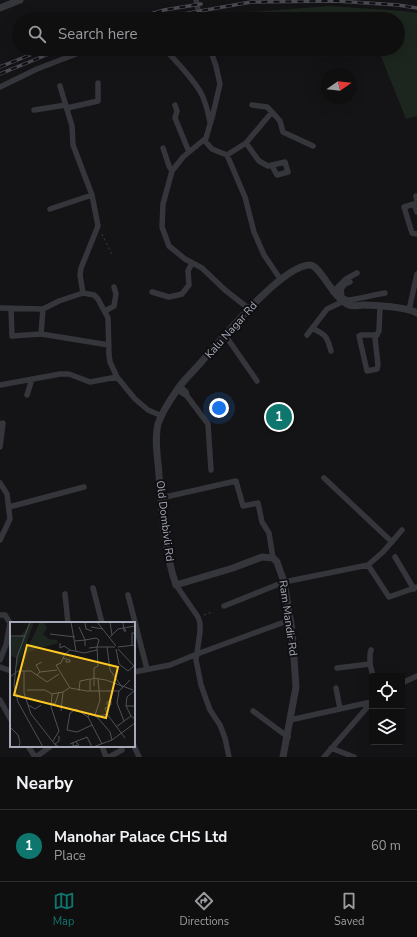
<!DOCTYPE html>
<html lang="en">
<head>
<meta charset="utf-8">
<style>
	body { margin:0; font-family:"Nunito Sans",sans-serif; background:#181819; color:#f1f3f6 }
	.controls { position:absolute; right:12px; bottom:12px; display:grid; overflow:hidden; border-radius:4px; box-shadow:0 4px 16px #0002 }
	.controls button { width:36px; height:36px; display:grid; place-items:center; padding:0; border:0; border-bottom:1px solid #2f2f30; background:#0f0f10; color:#f1f3f6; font:20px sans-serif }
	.compass { position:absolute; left:321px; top:68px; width:36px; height:36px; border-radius:50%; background:#0f0f10; box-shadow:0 4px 16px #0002; rotate:76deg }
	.you { position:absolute; left:219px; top:408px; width:14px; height:14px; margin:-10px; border:3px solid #fff; border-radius:50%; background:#1a73e8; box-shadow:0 0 0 6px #1a73e833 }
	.badge { display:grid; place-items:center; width:26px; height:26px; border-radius:50%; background:#0f766e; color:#fff; font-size:13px; font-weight:700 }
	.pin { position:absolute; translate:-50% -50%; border:2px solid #fff; box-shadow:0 1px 4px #0006 }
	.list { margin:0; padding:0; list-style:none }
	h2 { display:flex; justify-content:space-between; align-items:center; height:52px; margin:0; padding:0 16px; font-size:17px }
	h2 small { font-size:13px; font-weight:400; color:#9b9c9f }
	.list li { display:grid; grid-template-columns:26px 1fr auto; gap:12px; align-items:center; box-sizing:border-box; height:72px; padding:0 16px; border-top:1px solid #2f2f30 }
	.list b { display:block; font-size:15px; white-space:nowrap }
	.list p { margin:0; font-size:13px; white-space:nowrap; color:#9b9c9f }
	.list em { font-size:13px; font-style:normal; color:#9b9c9f }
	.icon { flex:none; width:22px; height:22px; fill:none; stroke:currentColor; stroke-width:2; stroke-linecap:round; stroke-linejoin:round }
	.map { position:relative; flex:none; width:417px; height:757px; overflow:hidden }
	.search { position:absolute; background:#0f0f10; box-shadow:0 4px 16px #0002; left:12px; right:12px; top:12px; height:44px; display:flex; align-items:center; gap:10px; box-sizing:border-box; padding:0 14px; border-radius:22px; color:#9b9c9f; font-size:15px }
	.sheet { height:124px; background:#0f0f10 }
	nav { display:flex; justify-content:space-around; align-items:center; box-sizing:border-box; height:56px; border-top:1px solid #2f2f30; background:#0f0f10; font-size:11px; color:#9b9c9f }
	nav a { display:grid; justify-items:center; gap:2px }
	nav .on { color:#0f766e }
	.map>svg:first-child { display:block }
</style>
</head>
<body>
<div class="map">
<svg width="417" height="757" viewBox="0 0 417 757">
	<rect width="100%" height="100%" fill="#141416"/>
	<!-- green -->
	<path fill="#1c251e" d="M330,6L403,11L417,13V116L406,119L378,49H398V19H223L222,14Z"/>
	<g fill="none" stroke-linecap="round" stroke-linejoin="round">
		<!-- path -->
		<path stroke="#3b3c43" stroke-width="1" stroke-dasharray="2 3" stroke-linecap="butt" d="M102,234L112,255
			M204,615L212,612"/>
		<!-- minor -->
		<path stroke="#35353c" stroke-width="5.5" d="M196,0L200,19
			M165,49C177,63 192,77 201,93C206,102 208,112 210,122
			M210,49L216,66L220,84L213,114L206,138L183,157L172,171L163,204L162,227L169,246L185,259L202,268L225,290L248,308
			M60,86L72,126L73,145L92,195L98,226L81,268L80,275L83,293
			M0,87L37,69L89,49
			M175,105L177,111L175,118L189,152
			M252,105L267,107L272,112
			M67,108L98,101V83
			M34,110L66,105
			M204,140L212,149L227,155L246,143L272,112L280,121L283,132L313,146
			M246,143L259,161L268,166L285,162L288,172L277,175L272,166
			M163,148L169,166L172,171
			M227,155L245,197L254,232L264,255L281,280
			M416,196L417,200
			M50,209L92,195
			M417,212L414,204L404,207L412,233L417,234
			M350,282L345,284L341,289L342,297L347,300C360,299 372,295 385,293
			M152,292L169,297L182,294L189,285L188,271L192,263
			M333,292L346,279L357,273
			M0,308L43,309L59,301L83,293L94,295L98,299L108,318L109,355L110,362L117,377L135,399L148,410L162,416
			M11,309L12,336L41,334L109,345
			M409,310L417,274
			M105,311L114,306L116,294L114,287
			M312,328C326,335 327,336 331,351
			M41,334L43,309
			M225,335L257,381
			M307,335L327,309L342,302
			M377,335H361L359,336L367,371L377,369L378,365L375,338L379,331L380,307
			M0,385L60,374H69L90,382L117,377
			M177,390L187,396L186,392L180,386
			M27,395L32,379
			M187,396L208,424L211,470
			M0,424L3,423L0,447
			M324,478L392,542
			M0,483L7,494L10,519L0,540
			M161,498L236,481L243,506L258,503L262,522L269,533L273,558
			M9,507L84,487
			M395,557L414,589
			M368,565L383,552L402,530
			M176,585L198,617L200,623V632L196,660L201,685L210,710L220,725L225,738L229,757
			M93,588L102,623
			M65,594L68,623
			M128,595L147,669
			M224,606L284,582L368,565L389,597L417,587
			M0,615H5L10,623L6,645L0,660
			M370,664V654L371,650
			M0,667L11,671
			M337,668L370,664L373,676
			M134,672L170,665L197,654L290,620
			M402,683L417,676
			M336,688L340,709
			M0,700L11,720
			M253,711L288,737
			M290,720L371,702
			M28,746L35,757
			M102,746L106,757
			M134,746L139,757
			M331,748L354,757
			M36,757L51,746
			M109,757L122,750
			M324,757L371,703"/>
		<!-- tertiary -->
		<path stroke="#35353c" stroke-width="7" d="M0,8L20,0
			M283,757L296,687L292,630L284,582L277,562L273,558L262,557L233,568L176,585C164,550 162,512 159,475C158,458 154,440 158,424C162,412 170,400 177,390C184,379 195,370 203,360C222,339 282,265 310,265C320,265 334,300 349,305C353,307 359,305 363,305C376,305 407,307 417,313"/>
		<defs>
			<path id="rail" d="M133,19L164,10L201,4
				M155,19L251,2L336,1L398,5L417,8
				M0,67L45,49
				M0,74L61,49"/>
		</defs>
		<!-- rail casing -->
		<use href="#rail" stroke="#484951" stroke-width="3.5"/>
		<!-- rail -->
		<use href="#rail" stroke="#0f0f11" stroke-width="2" stroke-dasharray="6" stroke-linecap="butt"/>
	</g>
	<g text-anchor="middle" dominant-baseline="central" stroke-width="4" stroke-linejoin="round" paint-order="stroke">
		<!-- street labels -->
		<g font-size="11" fill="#a5a9b8" stroke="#0f0f11">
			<text transform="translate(231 330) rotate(-48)">Kalu Nagar Rd</text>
			<text transform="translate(165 521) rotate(83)">Old Dombivli Rd</text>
			<text transform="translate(288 618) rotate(82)">Ram Mandir Rd</text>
		</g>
	</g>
	<!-- overview -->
	<g transform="translate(10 622)">
		<rect width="125" height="125" fill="#141416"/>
		<path d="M21,0H24L7,47L6,36L0,33V15H10ZM30,0H34L37,6L33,12L39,17L47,18L48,21L18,30L13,47L18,25Z" fill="#1c251e"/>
		<path fill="none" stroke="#4e5057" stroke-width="1" d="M20,0L7,35L4,64L8,80L33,125M61,0L66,29M87,0L106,24M100,0L102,13M113,0L114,9H116L114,6M75,1L76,7L82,9M81,5L93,7M40,12L65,15M0,14H15M100,15L108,7L125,4M65,19L75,18L69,5M50,21V26L54,24L60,28M122,23V11H125M75,24V18L86,16L89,18L87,25H105M97,25L100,48L112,65M108,25L125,23M79,26L87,25L88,44L84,46V64M106,27L109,42L118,49L124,44M108,27L125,45M87,28L74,31L60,28L55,32L51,41L46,43L60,66L77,69H109L120,58M41,29L54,33M53,36L60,38V40H56V38M14,49V71L21,92L47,125M30,50L47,48M27,53L30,50L26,43L32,40M0,55L8,49H21L37,60L49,52M17,68H35L42,72M69,69L70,59L80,57M80,69V58L83,56L96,58L123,68M109,69L107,81L114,99M42,81L45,82L49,70M18,83L25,87L31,83M97,83V80L101,79V83L95,86L97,92M116,84L117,75L124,69M66,87L60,91L57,108L67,110L82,103M66,87L78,95L92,122M51,89L53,70M85,93L90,78L88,57M121,94L116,84H125M78,95L80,91L88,96L100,110L102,118M87,95L97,92L115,116M0,105L8,113L10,120L9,125M106,105L121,94L125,97M49,114V119L45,122L49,125M43,119L49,109L41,85L42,72L53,70L59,66M63,120V124L69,123L65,119M60,122L77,115L82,125M83,125L102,118L125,101"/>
		<path fill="#ffc924" fill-opacity="0.15" stroke="#ffc924" stroke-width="2" d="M17,23L108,45L96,96L4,73Z"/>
		<rect width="125" height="125" fill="none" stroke="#a5a9b8" stroke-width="2"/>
	</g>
</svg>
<div class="controls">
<button><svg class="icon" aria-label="locate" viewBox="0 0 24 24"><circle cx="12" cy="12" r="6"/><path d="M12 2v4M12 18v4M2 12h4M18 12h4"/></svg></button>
<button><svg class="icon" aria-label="layers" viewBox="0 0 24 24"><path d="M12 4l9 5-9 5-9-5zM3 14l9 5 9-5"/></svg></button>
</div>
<svg class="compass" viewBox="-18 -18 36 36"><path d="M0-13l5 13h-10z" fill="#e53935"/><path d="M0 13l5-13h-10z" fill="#9b9c9f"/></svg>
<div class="you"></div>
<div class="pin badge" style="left:279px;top:417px">1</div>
<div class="search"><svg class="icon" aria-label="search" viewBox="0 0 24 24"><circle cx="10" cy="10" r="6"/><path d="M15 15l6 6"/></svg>Search here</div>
</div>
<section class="sheet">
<h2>Nearby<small></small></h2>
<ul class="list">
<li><span class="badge">1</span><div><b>Manohar Palace CHS Ltd</b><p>Place</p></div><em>60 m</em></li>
</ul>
</section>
<nav>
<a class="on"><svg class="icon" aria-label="map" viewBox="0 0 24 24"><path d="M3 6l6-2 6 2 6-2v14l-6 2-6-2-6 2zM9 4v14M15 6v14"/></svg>Map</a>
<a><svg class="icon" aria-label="directions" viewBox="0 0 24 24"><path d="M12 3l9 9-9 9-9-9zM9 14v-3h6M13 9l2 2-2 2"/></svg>Directions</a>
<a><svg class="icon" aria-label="saved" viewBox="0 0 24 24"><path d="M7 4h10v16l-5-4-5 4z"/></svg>Saved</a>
</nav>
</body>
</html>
